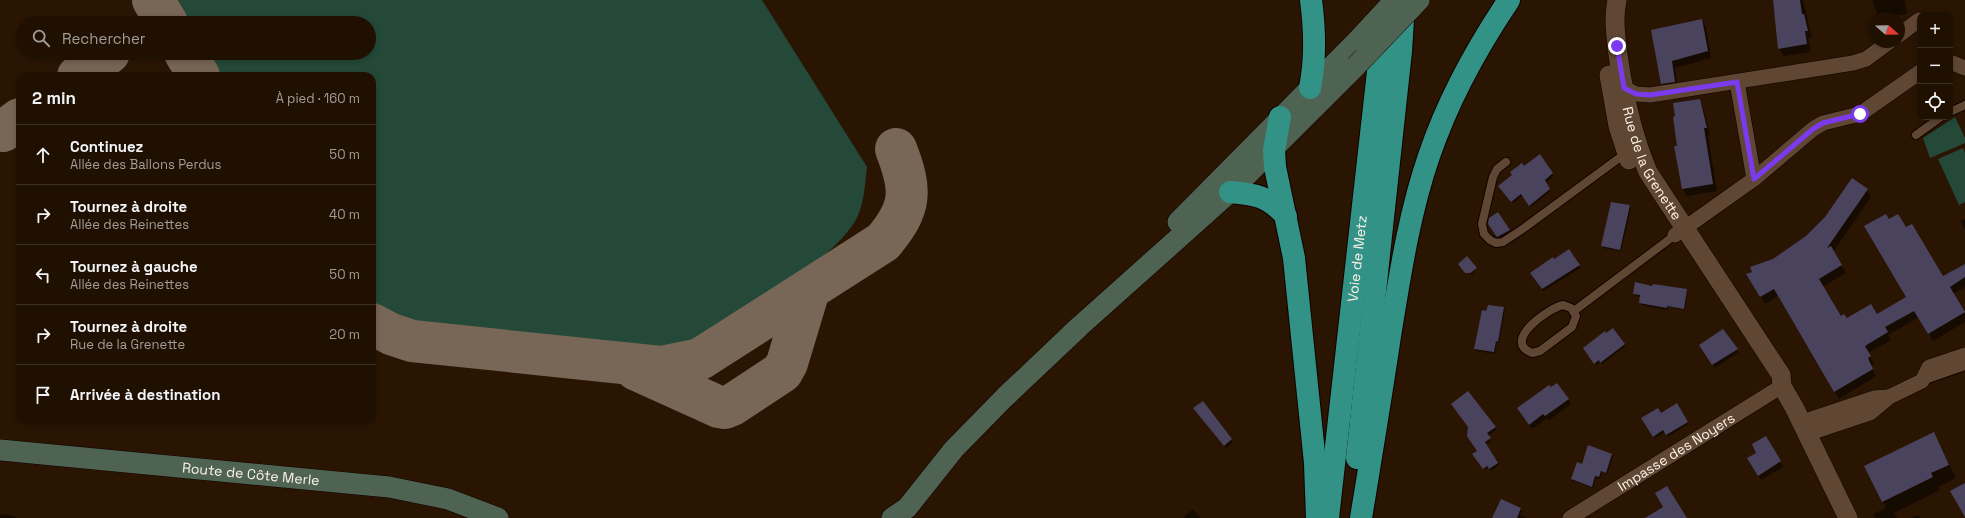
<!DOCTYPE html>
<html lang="fr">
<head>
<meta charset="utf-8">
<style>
	body { margin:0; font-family:"Space Grotesk",sans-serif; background:#2d1e11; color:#f1f3f6 }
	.controls { position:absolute; right:12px; top:12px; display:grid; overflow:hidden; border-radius:8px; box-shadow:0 2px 6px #0003 }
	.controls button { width:36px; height:36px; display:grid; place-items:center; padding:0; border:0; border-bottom:1px solid #3d3024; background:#201002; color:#f1f3f6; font:20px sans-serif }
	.compass { position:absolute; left:1869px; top:12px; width:36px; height:36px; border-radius:50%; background:#201002; box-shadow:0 2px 6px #0003; rotate:110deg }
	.stop { position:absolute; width:12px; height:12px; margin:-9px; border:3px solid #7c3aed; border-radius:50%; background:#fff }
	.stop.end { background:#7c3aed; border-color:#fff; box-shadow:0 1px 4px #0008 }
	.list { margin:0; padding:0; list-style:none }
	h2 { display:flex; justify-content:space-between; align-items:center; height:52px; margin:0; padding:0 16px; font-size:17px }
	h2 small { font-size:13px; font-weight:400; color:#a29d99 }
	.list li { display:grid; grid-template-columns:26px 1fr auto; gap:12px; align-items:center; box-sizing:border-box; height:60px; padding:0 16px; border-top:1px solid #3d3024 }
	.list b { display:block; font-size:15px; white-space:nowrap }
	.list p { margin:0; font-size:13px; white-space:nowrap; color:#a29d99 }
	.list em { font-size:13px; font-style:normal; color:#a29d99 }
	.icon { flex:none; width:22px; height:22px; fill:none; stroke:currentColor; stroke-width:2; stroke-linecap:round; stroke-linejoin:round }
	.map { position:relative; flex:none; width:1965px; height:518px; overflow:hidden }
	.search { position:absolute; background:#201002; box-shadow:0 2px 6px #0003; left:16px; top:16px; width:360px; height:44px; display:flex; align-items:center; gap:10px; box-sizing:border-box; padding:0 14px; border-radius:22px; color:#a29d99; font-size:15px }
	.panel { position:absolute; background:#201002; box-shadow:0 2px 6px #0003; left:16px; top:72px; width:360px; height:352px; border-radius:12px }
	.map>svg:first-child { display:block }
</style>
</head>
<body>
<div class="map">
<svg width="1965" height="518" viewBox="0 0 1965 518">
	<rect width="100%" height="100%" fill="#2a1503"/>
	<!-- green -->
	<path fill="#244939" d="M164,0H762L867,167C865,184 864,208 854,223C832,256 793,277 760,299C740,313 719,329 696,339C676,347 654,348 633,348L415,323L387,312L372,302V76H213L198,53H369V23H179Z
		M1955,117L1965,138V143L1930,158L1923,138Z
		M1963,148L1965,153V202L1959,205L1938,159Z"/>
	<!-- shadow -->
	<path fill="#0007" d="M1773,0H1805H1803L1812,38H1808L1811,52L1784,56L1779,49Z
		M1872,0H1905L1907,14L1879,18Z
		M1702,20L1706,27L1711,58L1675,68L1678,89L1666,90L1662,84L1653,31Z
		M1699,100L1703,107L1710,135H1708L1717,191L1687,196L1683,189L1679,146Z
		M1540,156L1554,176L1545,183L1550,191L1531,207L1523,195L1513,203L1501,188Z
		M1867,190L1871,197L1833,252L1846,273L1822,287L1841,318L1846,319L1877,315L1907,298L1889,221L1905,228L1943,278L1965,265V287L1953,294L1965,314V322L1933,341L1919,317L1888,335L1891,340L1868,353L1874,364L1871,366L1876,376L1839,399L1779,295L1765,304L1747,274L1774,260L1806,237Z
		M1630,206L1631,208L1621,251L1603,248L1602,246Z
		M1497,214L1510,232L1499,239L1489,224Z
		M1965,219V230L1961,221Z
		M1568,250L1581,268L1543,291L1531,273Z
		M1476,269L1472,275H1470Z
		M1653,287L1686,289L1687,292L1685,310L1668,307L1667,310L1641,305V297L1636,296L1634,294Z
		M1504,308L1505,310L1499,343H1497L1495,354L1476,351L1475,349L1487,312Z
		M1613,329L1626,346L1602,364L1601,362L1596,365L1584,348Z
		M1700,345L1737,349L1739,352L1715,368Z
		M1568,399L1571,404L1548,421L1547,418L1532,429L1521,413Z
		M1202,402L1233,442L1226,448L1196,411Z
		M1676,405L1688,424L1668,437L1665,432L1655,438L1642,418L1660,414Z
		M1495,427L1497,429L1488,436L1491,441L1485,445L1499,465L1491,471L1489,467L1485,470L1474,454L1478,451L1468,436Z
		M1933,433L1956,478L1938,487L1940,490L1894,513L1897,518H1875L1873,514L1886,508L1883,502Z
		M1766,437L1783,467L1761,480L1749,459L1758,453Z
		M1612,455L1613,457L1607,474L1602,472L1600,479L1596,478L1593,488L1573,481L1572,479L1582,465Z
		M1501,500L1521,509L1522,511L1520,515L1526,518H1493Z
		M1193,509L1201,518H1183Z
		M0,514L15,516L17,518H0Z
		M1918,515L1920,518H1912Z"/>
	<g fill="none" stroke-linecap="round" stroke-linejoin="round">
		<!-- taxiway -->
		<path stroke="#786656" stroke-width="42" d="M153,0L167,23
			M185,53L199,76
			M78,76L109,53
			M3,131L20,119
			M372,324L391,334L412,341L661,367L700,359L883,242C912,208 912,190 896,149
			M635,369L719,407L725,408L732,405L782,372L787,363L809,290"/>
	</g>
	<!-- building -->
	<path fill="#4a435e" d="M1773,0H1800L1802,14H1804L1808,31H1805L1807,44L1778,49Z
		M1702,19L1708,51L1672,61L1675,82L1661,84L1651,30Z
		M1700,99L1707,128H1704L1713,184L1682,189L1674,146H1677L1673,117L1675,116L1673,103Z
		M1540,154L1553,173L1545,180L1550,189L1529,206L1521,194L1511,202L1498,186L1512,175L1510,172L1522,163L1524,166Z
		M1852,178L1868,189L1827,248L1831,246L1842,265L1819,279L1841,316L1844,314L1847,318L1871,304L1877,314L1906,297L1864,226L1886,214L1889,219L1898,214L1906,227L1912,224L1943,276L1965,264V277L1950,287L1965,312L1928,334L1914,311L1885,327L1888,332L1865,346L1871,356L1868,358L1873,369L1834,392L1774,289L1760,297L1746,274L1752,272L1750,267L1773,259L1806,236L1825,217Z
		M1611,202L1630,205L1620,250L1601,246Z
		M1498,212L1510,230L1497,237L1488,224L1489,218Z
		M1569,249L1580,265L1542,289L1530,273L1553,257L1554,259Z
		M1467,256L1477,268L1470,273H1465L1458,264Z
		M1635,282L1652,286L1653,284L1687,289L1684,309L1667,306V308L1639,303L1640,295L1633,294Z
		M1488,305L1504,307L1498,342L1496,341L1494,352L1474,349L1482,310L1486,311Z
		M1613,328L1625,344L1600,363L1599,360L1594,364L1583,348L1605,331L1606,333Z
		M1723,329L1738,349L1712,365L1699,345Z
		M1557,383L1569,399L1545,416L1543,414L1529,425L1517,408L1549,385L1551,387Z
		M1468,391L1496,427L1487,433L1491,438L1485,442L1498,463L1489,469L1487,466L1483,469L1472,454L1477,451L1467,436L1468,427L1451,404Z
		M1203,401L1232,439L1224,446L1193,408Z
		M1677,403L1688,422L1666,435L1663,430L1653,437L1641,418L1658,408L1661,413Z
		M1934,432L1949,465L1931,473L1933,477L1882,502L1864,466Z
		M1766,436L1781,461L1758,476L1747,458L1756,453L1752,444Z
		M1588,445L1612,454L1606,473L1601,471L1599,477L1595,476L1592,487L1571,479L1577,462L1582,464Z
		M1965,483V517L1950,491Z
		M1667,486L1687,518H1645L1663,507L1655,493Z
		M1501,499L1521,508L1517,518H1492Z"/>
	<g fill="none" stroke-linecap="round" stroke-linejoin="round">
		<defs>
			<path id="service" d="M1950,112L1965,105
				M1916,135L1941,117
				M1506,162L1497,169L1493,177L1482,224L1484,234L1490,240L1496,243L1503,242L1524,228L1626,153
				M1563,305L1571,308L1576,316L1572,327L1540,351L1532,353C1501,341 1549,308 1563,305Z
				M1574,311L1675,235
				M1922,381L1965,366"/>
			<g id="minor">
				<path d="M1899,35L1919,20"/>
				<path d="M1950,62L1965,68"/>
				<path d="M1737,82L1754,179"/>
				<path d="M1624,88L1636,94L1650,95L1853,63L1866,59L1889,42"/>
				<path d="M1675,235L1754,179L1813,129L1823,123L1860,114L1920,72"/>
				<path d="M1802,422L1874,398L1888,397"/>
				<path d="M1807,434L1870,413L1889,397L1922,381L1929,367L1965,355"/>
				<path id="s1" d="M1570,518L1782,386"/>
			</g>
			<g id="tertiary">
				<path id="s2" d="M1617,0C1613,19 1616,37 1618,55C1624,96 1632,135 1648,172L1781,375L1782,386L1794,407L1848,518"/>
				<path d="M1609,75L1618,126L1629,160"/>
			</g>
			<g id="secondary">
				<path d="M1178,222L1358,40"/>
				<path id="s3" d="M0,450L389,487L448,499L498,518"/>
				<path d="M892,518L907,508L954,449L1005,397L1080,326L1230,192L1356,66"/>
			</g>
			<g id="trunk">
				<path d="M1310,88C1316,58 1315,30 1311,0"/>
				<path d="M1280,117L1274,150L1275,167L1294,258L1315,463L1317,518"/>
				<path d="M1230,192C1255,194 1268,196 1286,216"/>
				<path d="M1357,458L1401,51L1404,3"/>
				<path id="s4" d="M1328,518L1383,27"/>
				<path d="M1361,518C1371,457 1381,397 1390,336C1400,275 1409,214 1429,156C1448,100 1476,49 1509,0"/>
			</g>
		</defs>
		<!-- service casing -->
		<use href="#service" stroke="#110200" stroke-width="10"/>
		<!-- minor casing -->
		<use href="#minor" stroke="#110200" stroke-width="16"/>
		<!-- tertiary casing -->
		<use href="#tertiary" stroke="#110200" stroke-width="20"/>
		<!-- secondary casing -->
		<use href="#secondary" stroke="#110200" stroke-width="22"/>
		<!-- trunk casing -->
		<use href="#trunk" stroke="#110200" stroke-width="24"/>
		<!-- service -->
		<use href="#service" stroke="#5f4733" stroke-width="8"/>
		<!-- minor -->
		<use href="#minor" stroke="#5f4733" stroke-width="15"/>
		<!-- tertiary -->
		<use href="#tertiary" stroke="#5f4733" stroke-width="19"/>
		<!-- secondary -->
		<use href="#secondary" stroke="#4e6352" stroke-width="21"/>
		<!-- trunk -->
		<use href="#trunk" stroke="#339286" stroke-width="22"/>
		<defs>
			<path id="secondary-bridge" d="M1358,40L1395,0
				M1356,66L1419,0"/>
		</defs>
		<!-- secondary-bridge casing -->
		<use href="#secondary-bridge" stroke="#110200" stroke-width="22" stroke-linecap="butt"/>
		<!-- secondary-bridge -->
		<use href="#secondary-bridge" stroke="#4e6352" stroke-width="21"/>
	</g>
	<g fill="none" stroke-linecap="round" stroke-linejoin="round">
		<!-- route -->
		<path stroke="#7c3aed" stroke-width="5" d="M1617,46L1624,88L1636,94L1650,95L1737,82L1754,179L1813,129L1823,123L1860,114"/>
	</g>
	<g text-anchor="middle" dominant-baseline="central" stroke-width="3.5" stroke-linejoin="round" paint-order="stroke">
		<!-- street labels -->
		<g font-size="14" fill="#fef2e8" stroke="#2a1503">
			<text stroke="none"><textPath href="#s2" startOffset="170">Rue de la Grenette</textPath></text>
			<text stroke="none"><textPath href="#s4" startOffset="261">Voie de Metz</textPath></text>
			<text stroke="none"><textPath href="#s1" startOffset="125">Impasse des Noyers</textPath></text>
			<text stroke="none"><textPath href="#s3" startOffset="252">Route de Côte Merle</textPath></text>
		</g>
	</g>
</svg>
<div class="controls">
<button>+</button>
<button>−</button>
<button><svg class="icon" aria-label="locate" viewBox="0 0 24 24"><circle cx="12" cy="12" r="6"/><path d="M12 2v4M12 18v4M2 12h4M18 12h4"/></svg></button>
</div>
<svg class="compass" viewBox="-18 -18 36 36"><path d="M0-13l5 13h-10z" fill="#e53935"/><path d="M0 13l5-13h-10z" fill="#a29d99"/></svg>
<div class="stop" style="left:1860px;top:114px"></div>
<div class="stop end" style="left:1617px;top:46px"></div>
<div class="search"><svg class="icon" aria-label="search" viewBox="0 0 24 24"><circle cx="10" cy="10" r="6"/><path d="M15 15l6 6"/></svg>Rechercher</div>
<section class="panel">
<h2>2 min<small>À pied · 160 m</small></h2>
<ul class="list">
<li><svg class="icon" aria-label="ahead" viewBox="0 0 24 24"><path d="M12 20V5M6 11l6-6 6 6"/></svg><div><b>Continuez</b><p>Allée des Ballons Perdus</p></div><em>50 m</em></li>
<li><svg class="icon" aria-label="right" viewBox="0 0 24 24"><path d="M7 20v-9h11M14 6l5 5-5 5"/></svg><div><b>Tournez à droite</b><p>Allée des Reinettes</p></div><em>40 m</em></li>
<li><svg class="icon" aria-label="left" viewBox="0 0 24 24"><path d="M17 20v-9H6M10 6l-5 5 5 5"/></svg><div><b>Tournez à gauche</b><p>Allée des Reinettes</p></div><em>50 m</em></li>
<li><svg class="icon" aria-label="right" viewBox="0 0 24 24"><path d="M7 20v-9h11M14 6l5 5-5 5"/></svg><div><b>Tournez à droite</b><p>Rue de la Grenette</p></div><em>20 m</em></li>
<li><svg class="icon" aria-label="arrive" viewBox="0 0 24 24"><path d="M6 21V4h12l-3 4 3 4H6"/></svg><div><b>Arrivée à destination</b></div></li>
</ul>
</section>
</div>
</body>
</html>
